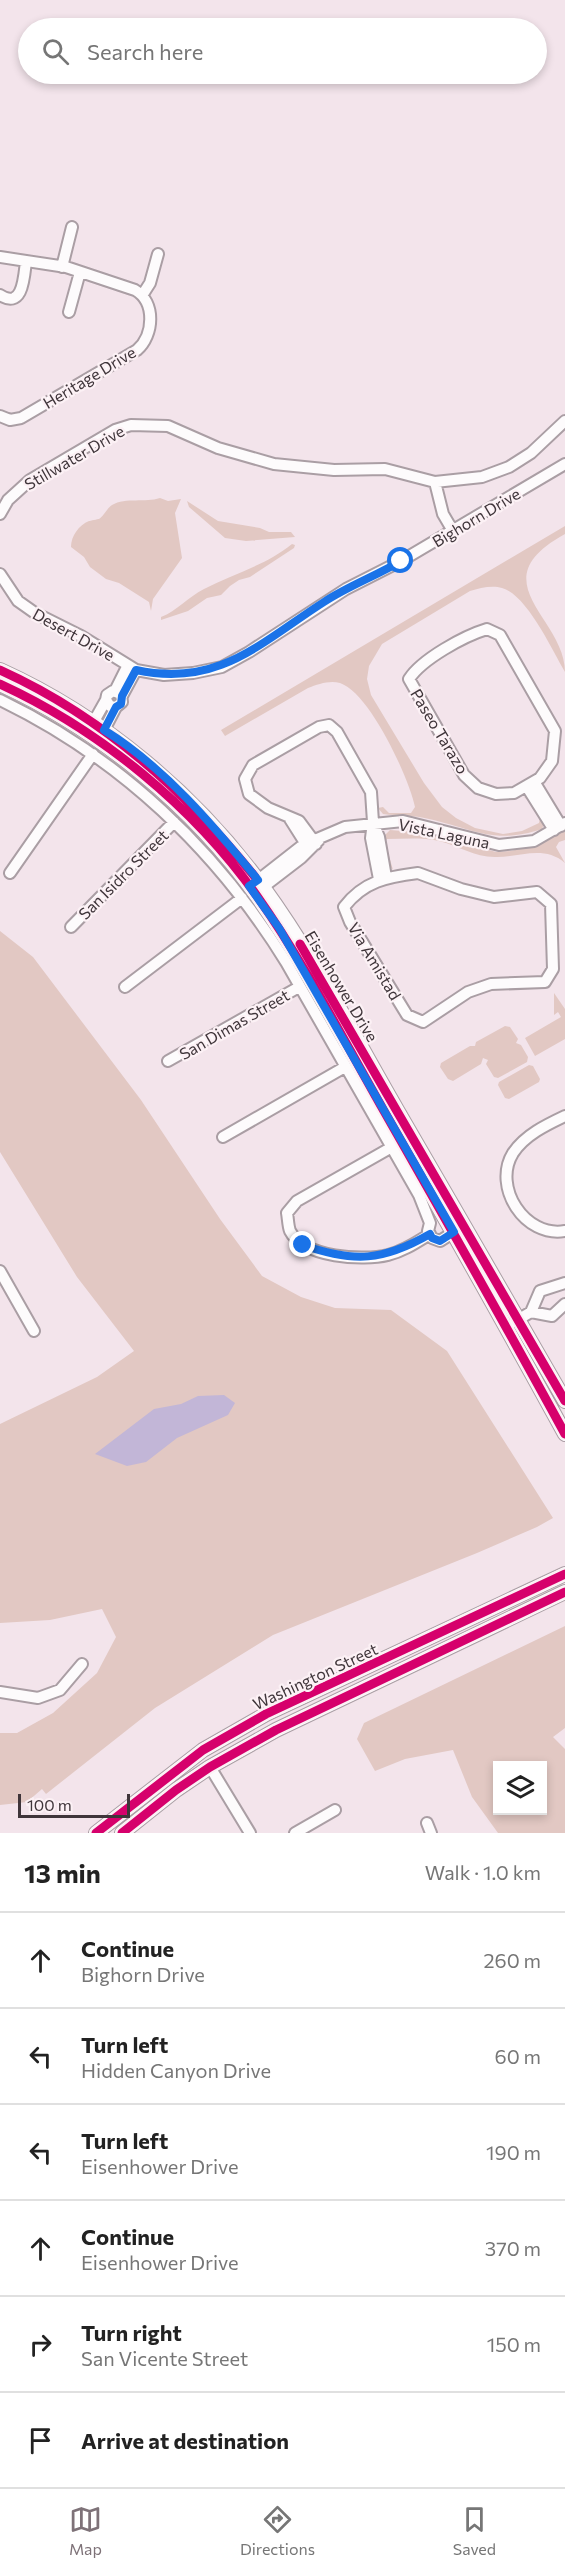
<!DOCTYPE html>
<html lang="en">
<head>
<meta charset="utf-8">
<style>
	body { margin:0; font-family:Commissioner,sans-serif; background:#f2f2f2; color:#222 }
	.controls { position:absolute; right:18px; bottom:18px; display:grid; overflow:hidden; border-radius:0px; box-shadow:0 3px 9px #0003 }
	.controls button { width:54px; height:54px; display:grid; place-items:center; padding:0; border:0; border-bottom:2px solid #e0e0e0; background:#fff; color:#222; font:30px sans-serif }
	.scale { position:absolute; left:18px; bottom:15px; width:112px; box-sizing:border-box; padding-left:6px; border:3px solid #3f353a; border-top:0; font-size:16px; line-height:21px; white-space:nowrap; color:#3f353a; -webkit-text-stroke:4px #fcf1f5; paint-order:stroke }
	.stop { position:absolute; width:18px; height:18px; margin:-14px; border:4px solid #1a73e8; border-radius:50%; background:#fff }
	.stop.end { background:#1a73e8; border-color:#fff; box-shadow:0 2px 6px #0008 }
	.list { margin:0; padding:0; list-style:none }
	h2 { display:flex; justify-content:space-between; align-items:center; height:78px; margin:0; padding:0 24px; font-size:26px }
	h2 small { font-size:20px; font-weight:400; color:#767676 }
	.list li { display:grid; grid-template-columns:39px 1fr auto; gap:18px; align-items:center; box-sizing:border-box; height:96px; padding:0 24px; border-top:2px solid #e0e0e0 }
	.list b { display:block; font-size:22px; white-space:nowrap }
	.list p { margin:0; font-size:20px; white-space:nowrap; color:#767676 }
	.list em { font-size:20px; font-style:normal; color:#767676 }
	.icon { flex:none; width:33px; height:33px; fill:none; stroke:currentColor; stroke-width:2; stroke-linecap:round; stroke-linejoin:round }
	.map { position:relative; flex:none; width:565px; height:1833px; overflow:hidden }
	.search { position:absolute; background:#fff; box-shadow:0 3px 9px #0003; left:18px; right:18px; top:18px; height:66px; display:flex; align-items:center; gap:15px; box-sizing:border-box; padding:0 21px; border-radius:33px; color:#767676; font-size:22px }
	.sheet { height:654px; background:#fff }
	nav { display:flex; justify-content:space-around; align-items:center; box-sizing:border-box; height:84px; border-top:2px solid #e0e0e0; background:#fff; font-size:16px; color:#767676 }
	nav a { display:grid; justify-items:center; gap:3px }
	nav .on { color:#7e7278 }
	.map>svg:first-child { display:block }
</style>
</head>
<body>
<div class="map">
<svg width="565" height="1833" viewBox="0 0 565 1833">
	<rect width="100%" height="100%" fill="#f3e4eb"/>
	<!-- green -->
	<path fill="#e2c8c3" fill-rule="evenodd" d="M160,498L168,501L181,499L175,513L182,558L153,599L151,611L149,602L119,583L106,579L90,567L84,557L71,547C71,536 79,525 89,521C90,521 98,519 99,519C104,516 107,508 112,505C126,497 145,503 160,498Z
		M187,501L218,521L260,528L269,532H291L295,537L246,541L225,538L189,507Z
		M565,526V534C478,582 565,617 565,672C552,650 527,595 502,588C492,585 480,588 470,591L382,644L369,666L367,679L371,695L424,783L442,807L456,818L475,828L503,834L522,831L539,823L540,818L533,809L531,801L523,797C535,799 539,815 544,824L542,829C494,845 474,829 429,819C414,815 398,816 383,814L378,808L383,807L389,813H411L415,807C409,778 370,693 340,683C330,680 318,684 308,688L225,736L221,730Z
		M292,544L295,545L294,548L250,577L239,580L230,586L221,595L207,598L188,611L161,620V617C177,611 188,597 204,589C234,573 265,566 292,544Z
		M390,830L428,833L496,852L511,851L537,844L565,830V840L559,842L556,847L565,863C544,845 521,857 497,857C476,858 459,846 439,841C422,837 404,839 387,839L385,842L393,870L387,863L384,836Z
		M0,931L33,957L141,1100L220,1219L262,1276L301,1297L335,1308L391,1310L447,1351L553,1518L537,1527L477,1553L273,1635L155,1708L46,1794L42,1789L27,1802L0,1805V1733H17L53,1713L97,1673L116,1637L102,1609L50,1620L0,1623V1424L97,1377L134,1351L77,1277L0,1152Z
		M554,993L565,1009V1039L535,1056L525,1038L561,1017L558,1012L554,1015Z
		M505,1026L510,1027L518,1039L516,1043L521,1045L528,1057L527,1062L498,1078L494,1077L486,1064L488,1060L483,1058L481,1064L453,1081L448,1079L440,1067L441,1063L470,1046H475L476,1042Z
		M529,1065L533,1066L540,1079L539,1082L509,1099L505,1098L498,1085L499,1082Z
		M565,1626V1728L553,1737L565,1749V1833H498L472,1797L453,1750L405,1759L375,1771L357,1739L364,1723ZM498,1766H542V1810H498Z"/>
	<!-- water -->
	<path fill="#c2b6d7" d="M224,1395L235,1403L228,1415L177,1438L146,1462L127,1466L95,1454L154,1409L181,1404L198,1396Z"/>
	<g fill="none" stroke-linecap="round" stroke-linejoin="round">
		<defs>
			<path id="minor" d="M0,257L66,267L135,290C156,302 154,335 137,350L21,418L10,420L0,416
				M62,267L72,227
				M143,294L150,283L158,254
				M0,295C23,310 24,277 26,261
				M69,312L80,272
				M435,482L443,514L453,531
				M0,514L8,500L30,480L115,430L131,425L168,426L218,448L274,464L334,470L385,469L435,482L482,477L509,467L531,453L565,421
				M0,574L18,601L35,613L81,636L136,670L164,675L193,673L222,667L249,652L346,589L401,561L565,464
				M487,629L500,635L555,731L552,761L540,778L514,793L496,794L478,788L464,775L409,679C422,659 464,636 487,629Z
				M115,691L128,665
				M122,696L136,670
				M0,700C120,758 216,849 286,962L419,1195L430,1223L428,1231L432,1238L440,1241L454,1232
				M93,723L106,700
				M97,729L104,730L116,707L122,702L121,694L113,691L107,695L106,700L110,706L116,707
				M535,783L561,826
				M527,787L554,830
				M290,819L309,849
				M373,823L379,837L386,877
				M316,844L299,821L268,808L249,794L245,779L253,765L319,727L329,725L337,732L371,792L373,822L371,838L379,879
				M10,873L93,754
				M418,873L461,889L494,897L537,892L551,904L553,969L545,982L491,984L468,992L423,1022L407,1015L350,922L344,907C364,881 387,877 418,873Z
				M252,885L303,845L345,827L403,821L499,845L534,841L565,823
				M258,891L301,858L319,840
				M71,927L174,822
				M125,987L242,898
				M168,1061L299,987
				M565,1116C546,1125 525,1135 513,1153C492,1187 525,1238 565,1231
				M223,1137L345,1067
				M392,1147L297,1201L287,1213C288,1218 288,1226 290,1231C304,1258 363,1261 388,1255C404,1251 417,1242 430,1234
				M0,1271L34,1331
				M531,1312L552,1316L565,1304
				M514,1322L531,1312L540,1291L565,1283
				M0,1692L38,1698L60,1690L82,1664
				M210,1767L250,1833
				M427,1823L431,1833
				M295,1833L335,1810"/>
			<path id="major" d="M0,670C104,717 196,795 263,887C314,957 354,1036 397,1110C453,1207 510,1304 565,1401
				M0,684C100,730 193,806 257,896C305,964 343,1039 384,1111C445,1218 506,1326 565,1434
				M96,1833L203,1750L266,1714L565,1574
				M122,1833L176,1790L210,1767L276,1730L565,1592"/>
		</defs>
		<!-- minor casing -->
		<use href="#minor" stroke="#aa9ea4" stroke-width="14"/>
		<!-- major casing -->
		<use href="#major" stroke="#aa9ea4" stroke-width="16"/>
		<!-- minor -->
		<use href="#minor" stroke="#fdfbfc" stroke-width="10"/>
		<!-- major -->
		<use href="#major" stroke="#fdfbfc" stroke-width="14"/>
		<defs>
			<path id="cycleway" d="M0,670C102,716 185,790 255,877
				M0,684C100,730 193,806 257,896C305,964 343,1039 384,1111C445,1218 506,1326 565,1434
				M300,944L565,1401
				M96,1833L203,1750L266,1714L565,1574
				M122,1833L176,1790L210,1767L276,1730L565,1592"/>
		</defs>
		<!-- cycleway casing -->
		<use href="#cycleway" stroke="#fcf1f5" stroke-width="13"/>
		<!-- cycleway -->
		<use href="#cycleway" stroke="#d6006c" stroke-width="9"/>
	</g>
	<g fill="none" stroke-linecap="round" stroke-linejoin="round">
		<!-- route -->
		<path stroke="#1a73e8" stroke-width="8" d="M303,1245C354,1263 383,1261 430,1234L432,1238L440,1241L454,1232L279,928L249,886L258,880C213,825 164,767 104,730L116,707L121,704L122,696L136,670C218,688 260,643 324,602C348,586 376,576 401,561"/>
	</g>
	<g text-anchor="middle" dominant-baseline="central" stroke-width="4.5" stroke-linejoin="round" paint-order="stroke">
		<!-- street labels -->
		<g font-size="16" fill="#3f353a" stroke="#fcf1f5">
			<text transform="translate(89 377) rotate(-31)">Heritage Drive</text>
			<text transform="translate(74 457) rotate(-30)">Stillwater Drive</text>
			<text transform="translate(476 517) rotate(-31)">Bighorn Drive</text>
			<text transform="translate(74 634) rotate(29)">Desert Drive</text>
			<text transform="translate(440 731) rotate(59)">Paseo Tarazo</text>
			<text transform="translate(444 833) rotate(12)">Vista Laguna</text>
			<text transform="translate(123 874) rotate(-45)">San Isidro Street</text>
			<text transform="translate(375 961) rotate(59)">Via Amistad</text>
			<text transform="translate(342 986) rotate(59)">Eisenhower Drive</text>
			<text transform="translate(234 1024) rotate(-30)">San Dimas Street</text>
			<text transform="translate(315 1676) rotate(-25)">Washington Street</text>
		</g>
	</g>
</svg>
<div class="controls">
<button><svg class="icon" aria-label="layers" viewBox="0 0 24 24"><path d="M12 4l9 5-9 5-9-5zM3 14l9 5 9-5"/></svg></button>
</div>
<div class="scale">100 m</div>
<div class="stop" style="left:401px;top:561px"></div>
<div class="stop end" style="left:303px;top:1245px"></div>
<div class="search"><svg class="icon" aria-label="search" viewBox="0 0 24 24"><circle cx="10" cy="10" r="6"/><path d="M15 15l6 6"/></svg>Search here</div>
</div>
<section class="sheet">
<h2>13 min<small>Walk · 1.0 km</small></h2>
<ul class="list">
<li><svg class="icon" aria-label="ahead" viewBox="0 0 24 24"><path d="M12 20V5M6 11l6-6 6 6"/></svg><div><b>Continue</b><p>Bighorn Drive</p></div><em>260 m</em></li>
<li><svg class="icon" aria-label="left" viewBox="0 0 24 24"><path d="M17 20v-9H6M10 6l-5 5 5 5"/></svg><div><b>Turn left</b><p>Hidden Canyon Drive</p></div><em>60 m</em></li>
<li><svg class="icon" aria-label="left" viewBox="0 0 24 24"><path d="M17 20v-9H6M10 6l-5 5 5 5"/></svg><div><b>Turn left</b><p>Eisenhower Drive</p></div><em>190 m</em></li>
<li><svg class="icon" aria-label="ahead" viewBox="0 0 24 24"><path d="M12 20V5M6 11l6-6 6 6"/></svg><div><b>Continue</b><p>Eisenhower Drive</p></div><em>370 m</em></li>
<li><svg class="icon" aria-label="right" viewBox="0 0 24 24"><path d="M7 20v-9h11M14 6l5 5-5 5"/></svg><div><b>Turn right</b><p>San Vicente Street</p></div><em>150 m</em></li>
<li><svg class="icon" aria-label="arrive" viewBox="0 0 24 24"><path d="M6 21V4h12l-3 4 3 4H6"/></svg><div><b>Arrive at destination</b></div></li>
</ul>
</section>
<nav>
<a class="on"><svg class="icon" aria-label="map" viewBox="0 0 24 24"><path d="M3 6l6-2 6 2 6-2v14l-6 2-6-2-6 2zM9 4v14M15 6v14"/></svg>Map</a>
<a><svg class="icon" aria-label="directions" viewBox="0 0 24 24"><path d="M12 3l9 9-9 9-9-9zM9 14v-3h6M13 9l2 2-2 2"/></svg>Directions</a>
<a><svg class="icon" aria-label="saved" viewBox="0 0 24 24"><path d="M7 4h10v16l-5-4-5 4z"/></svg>Saved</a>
</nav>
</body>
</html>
